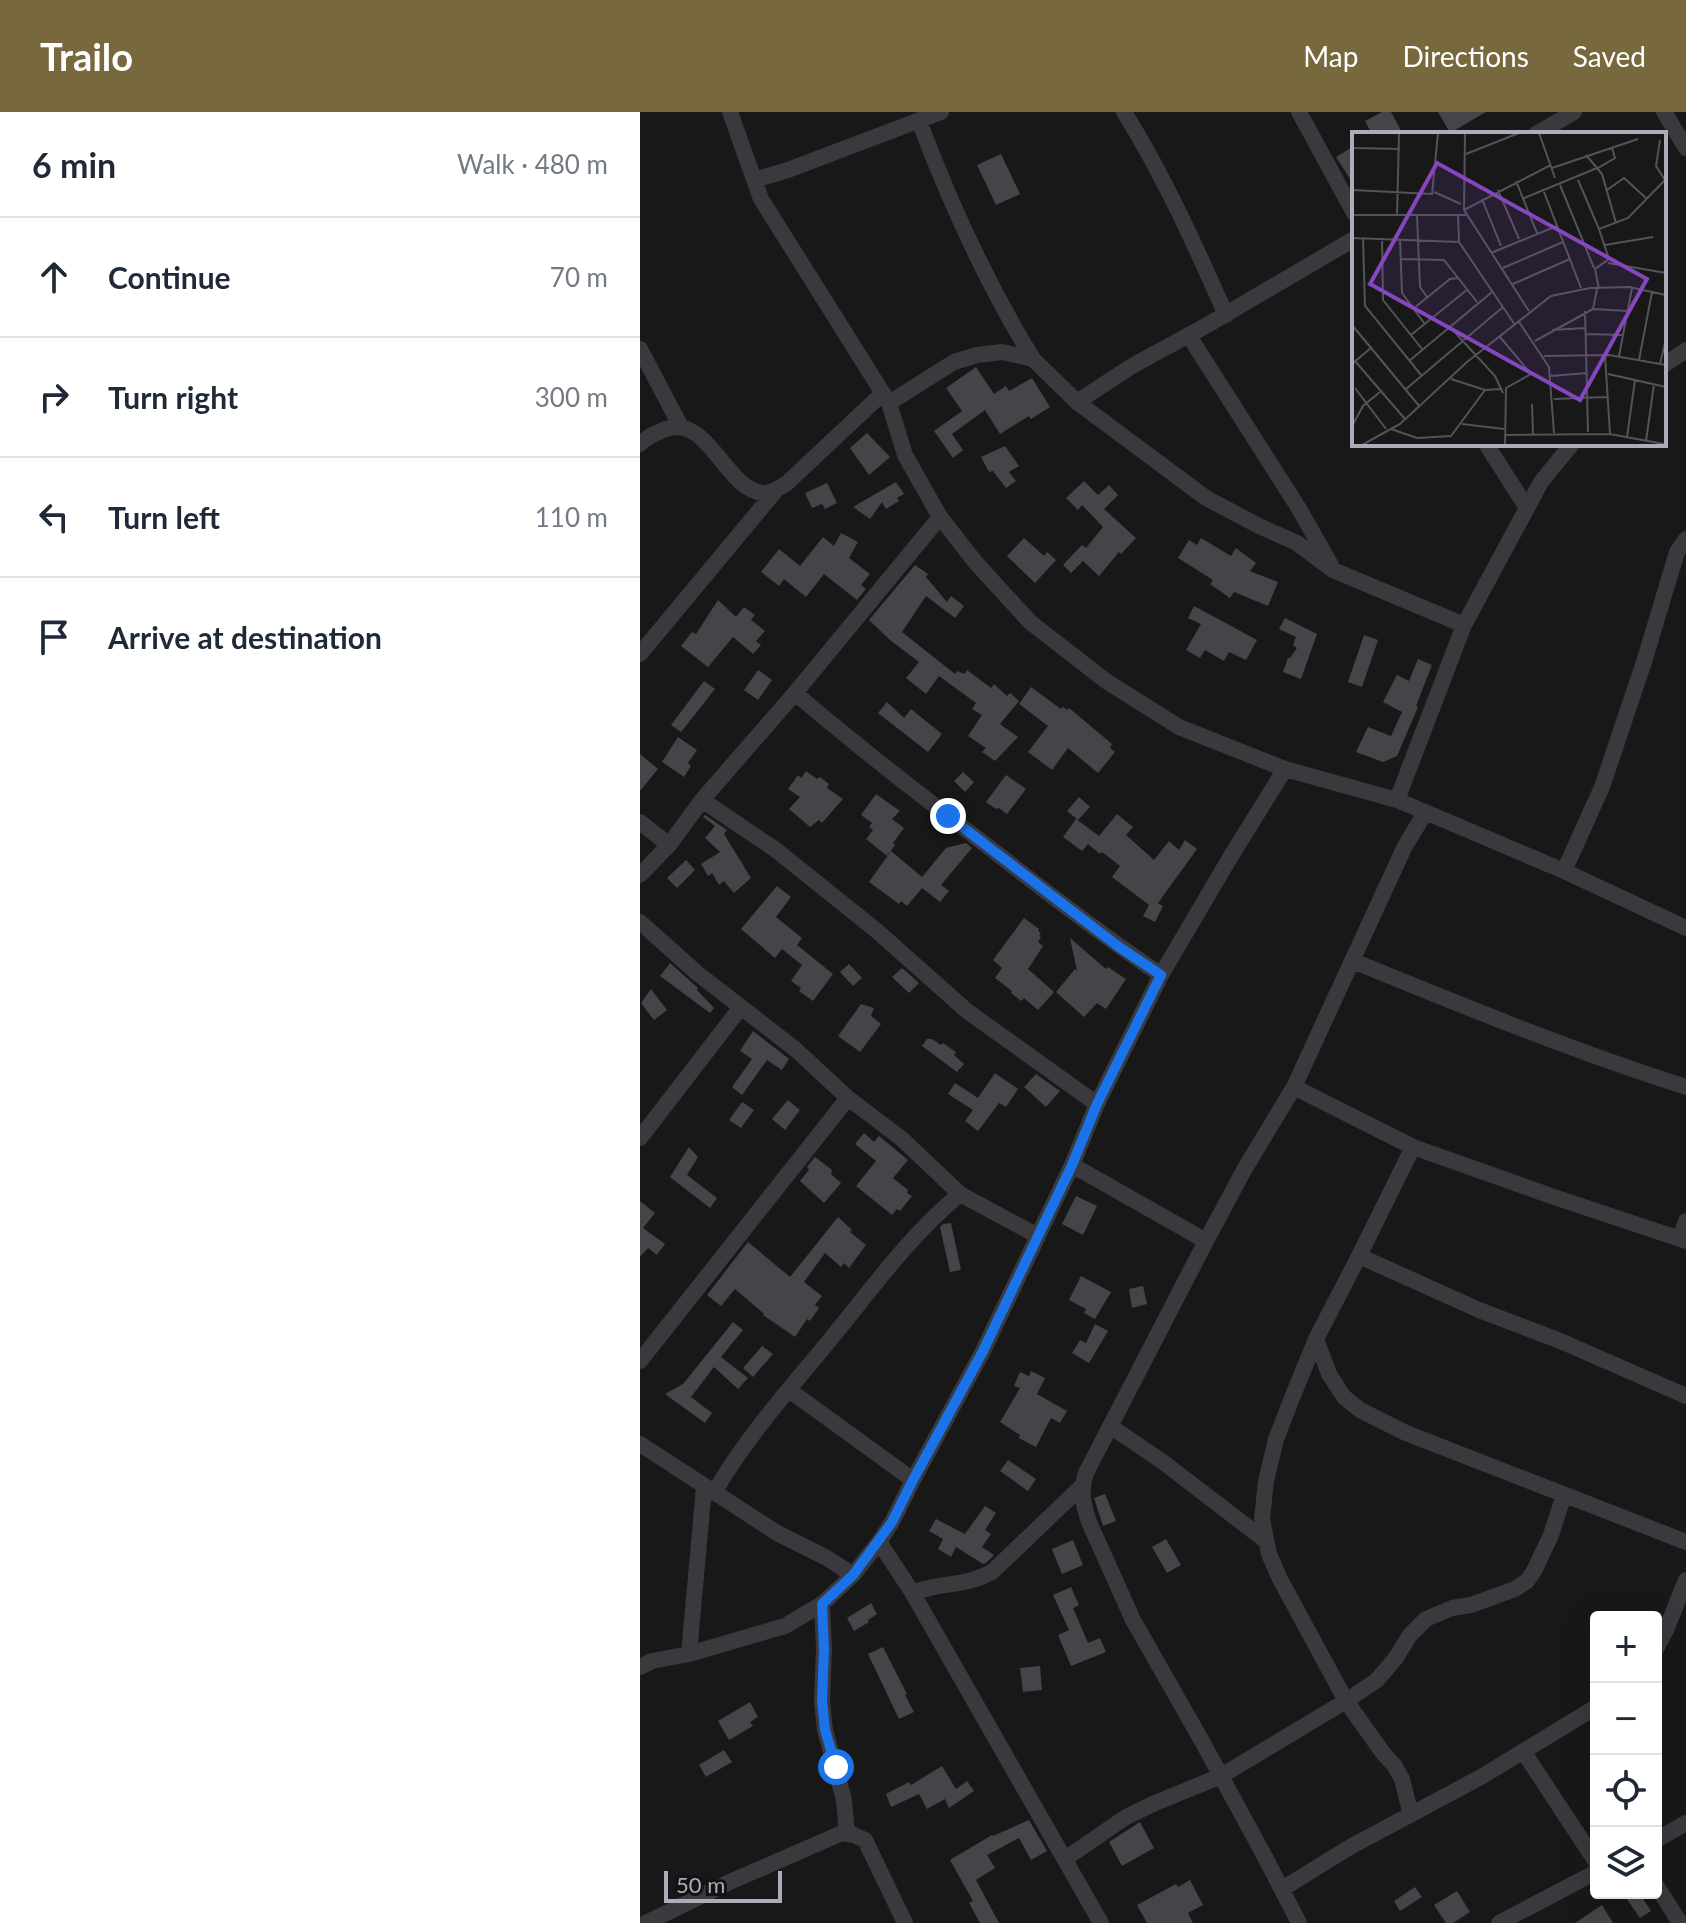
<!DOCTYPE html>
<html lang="en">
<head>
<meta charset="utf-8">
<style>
	body { margin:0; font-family:Lato,sans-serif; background:#f2f2f3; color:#1f2937 }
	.controls { position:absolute; right:24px; bottom:24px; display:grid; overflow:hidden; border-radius:8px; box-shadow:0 8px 32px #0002 }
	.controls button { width:72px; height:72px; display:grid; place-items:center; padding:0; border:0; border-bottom:2px solid #e0e1e3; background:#fff; color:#1f2937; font:40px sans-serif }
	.scale { position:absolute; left:24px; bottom:20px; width:118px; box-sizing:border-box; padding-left:8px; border:4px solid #abaeb8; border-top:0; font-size:22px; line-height:28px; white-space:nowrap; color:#abaeb8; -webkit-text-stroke:6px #131214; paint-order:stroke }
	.stop { position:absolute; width:24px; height:24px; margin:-18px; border:6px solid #1a73e8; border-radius:50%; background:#fff }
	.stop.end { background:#1a73e8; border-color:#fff; box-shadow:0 2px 8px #0008 }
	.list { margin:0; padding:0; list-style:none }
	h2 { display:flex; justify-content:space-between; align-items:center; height:104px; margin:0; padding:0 32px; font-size:34px }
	h2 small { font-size:26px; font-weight:400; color:#747a83 }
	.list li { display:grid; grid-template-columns:52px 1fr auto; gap:24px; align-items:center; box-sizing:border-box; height:120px; padding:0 32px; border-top:2px solid #e0e1e3 }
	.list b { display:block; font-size:30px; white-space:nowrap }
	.list em { font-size:26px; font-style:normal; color:#747a83 }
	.icon { flex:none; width:44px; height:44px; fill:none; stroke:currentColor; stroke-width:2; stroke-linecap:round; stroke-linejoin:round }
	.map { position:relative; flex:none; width:1046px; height:1811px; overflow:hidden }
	header { display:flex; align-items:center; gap:48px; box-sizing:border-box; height:112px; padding:0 40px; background:#77693d; color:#fff }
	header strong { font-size:38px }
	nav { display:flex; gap:44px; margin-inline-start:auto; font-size:28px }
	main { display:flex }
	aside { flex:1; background:#fff }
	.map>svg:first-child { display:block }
</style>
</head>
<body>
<header>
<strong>Trailo</strong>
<nav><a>Map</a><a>Directions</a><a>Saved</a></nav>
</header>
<main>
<aside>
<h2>6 min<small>Walk · 480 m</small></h2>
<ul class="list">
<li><svg class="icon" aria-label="ahead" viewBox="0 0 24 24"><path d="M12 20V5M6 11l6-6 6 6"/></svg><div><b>Continue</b></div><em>70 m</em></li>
<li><svg class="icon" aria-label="right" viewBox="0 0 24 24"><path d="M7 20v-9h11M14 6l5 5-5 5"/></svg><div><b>Turn right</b></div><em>300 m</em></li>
<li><svg class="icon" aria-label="left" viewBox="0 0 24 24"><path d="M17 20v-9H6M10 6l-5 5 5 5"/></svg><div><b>Turn left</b></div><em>110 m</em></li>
<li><svg class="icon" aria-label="arrive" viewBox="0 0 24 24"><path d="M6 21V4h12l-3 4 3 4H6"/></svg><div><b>Arrive at destination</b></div></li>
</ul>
</aside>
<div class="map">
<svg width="1046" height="1811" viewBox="0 0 1046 1811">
	<rect width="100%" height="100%" fill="#181819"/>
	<!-- building -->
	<path fill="#454549" d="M742,0H751L763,22H732L725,9Z
		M798,0H846L810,21Z
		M714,34V73L696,45Z
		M361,42L380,82L356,93L337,53Z
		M336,255L354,282L366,274L369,279L392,266L410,295L391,307L389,304L360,322L345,298L312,322L323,338L313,346L294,319L322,299L306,276Z
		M227,321L250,345L229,363L210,336Z
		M365,334L379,354L369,360L376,369L366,376L353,359L349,360L341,345Z
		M444,369L458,383L469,373L478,383L464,397L496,426L481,442L479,440L459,464L443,449L431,461L423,453L442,433L446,436L463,415L442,393L438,398L426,386Z
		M256,370L264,382L257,386L259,389L246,397L242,390L230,407L213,395Z
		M187,371L197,391L185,397L182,392L172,396L165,381Z
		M201,421L218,430L209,446L230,462L221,473L226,477L217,488L184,462L166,485L144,467L139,474L121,460L139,437L160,454L183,425L194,434Z
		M384,426L404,444L407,440L416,448L395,471L367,444Z
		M561,426L591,444L596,436L616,451L610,459L638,470L628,494L594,480L590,486L570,472L573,468L538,446L549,428L557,433Z
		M275,453L288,462L286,465L307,490L311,484L324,494L315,506L286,484L262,520L315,562L317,559L325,562L327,558L351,576L354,572L367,584L370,581L379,589L360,612L378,625L355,649L342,640L346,636L328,624L342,603L332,597L336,591L299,564L286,582L266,566L279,550L250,528L229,508Z
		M78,488L96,505L104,495L115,503L111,508L125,519L116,529L121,533L113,542L93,525L68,555L41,534L52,520L56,522Z
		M554,494L617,528L606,548L589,540L584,549L565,538L560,546L546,538L561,512L548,506Z
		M645,506L677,522L661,567L643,560L648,546H650L657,536L653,533L656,525L639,517Z
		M724,523L738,528L722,575L708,570Z
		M778,547L792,553L776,594L778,595L757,644L743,650L716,640L728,615L751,624L762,600L743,590L757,563L769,569Z
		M118,558L132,568L118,588L104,578Z
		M64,569L75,577L41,620L31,613Z
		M391,575L421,597L423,595L427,598L429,596L472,632L470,636L475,640L458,661L428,636L412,658L388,640L408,614L379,592Z
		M247,590L264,606L271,597L302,622L288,640L238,601Z
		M38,625L57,638L48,651L51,654L44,665L22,650Z
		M0,642L18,657L0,679Z
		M166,659L177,667L180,665L189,672L187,676L203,687L182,711L179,708L170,715L149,697L160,685L148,677L158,663L161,666Z
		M323,660L334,670L325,680L314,669Z
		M366,663L386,677L367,702L359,696L356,697L346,690Z
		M236,682L260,699L252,707L264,716L253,731L255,733L247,744L226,727L233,718L229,715L232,711L221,703Z
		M439,685L450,695L438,708L427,699Z
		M477,702L493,715L486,723L514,748L529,729L539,738L545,728L557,737L518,791L523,794L515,810L503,804L509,793L472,765L480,754L462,740L460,742L448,732L442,739L423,725L436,707L459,724Z
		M65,703L87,718L84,722L111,766L94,781L84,769L79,773L72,761L68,764L61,752L80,740L65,726L75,714L63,705Z
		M326,731L332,736L301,773L309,779L300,790L282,776L267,794L261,789L259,792L229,770L251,739L282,765L306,736Z
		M46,748L55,758L37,776L27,766Z
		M137,774L151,785L136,805L162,826L157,833L193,862L173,889L159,879L161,876L151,869L162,853L142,837L135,846L101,817Z
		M384,806L399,817L398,819L401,821L399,824L401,825L398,830L403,834L388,857L414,880L398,898L384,886L381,889L371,881L372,879L355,866L362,856L353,848Z
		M430,826L466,857L468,855L486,867L466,897L457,891L444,905L416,880L435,857L437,859Z
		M30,851L58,876L57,878L74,896L70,901L20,864Z
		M209,852L222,866L213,874L200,860Z
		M262,856L279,871L269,881L252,865Z
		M11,877L27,898L14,908L1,891Z
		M221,892L234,896L231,904L241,912L220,940L198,924Z
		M113,919L149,947L142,958L127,948L102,983L92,975L112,947L100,939Z
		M287,927H292L301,933L303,931L316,940L314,943L324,952L317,960L282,934Z
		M355,961L378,977L366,995L359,991L338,1019L325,1009L333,998L308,982L315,971L338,986Z
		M396,962L420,979L406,995L384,975Z
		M148,988L160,998L145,1018L132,1007Z
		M102,990L114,998L101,1016L89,1008Z
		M224,1021L234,1030L239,1024L268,1048L253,1066L268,1078L267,1081L272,1084L260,1099L257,1097L252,1103L216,1074L236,1049L215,1032Z
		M49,1035L58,1045L47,1063L77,1086L70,1096L30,1065Z
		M175,1045L192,1058L191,1062L201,1071L184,1091L160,1069L169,1058L167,1055Z
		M436,1084L457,1094L443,1123L422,1112Z
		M0,1089L15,1101L3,1116L25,1132L17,1143L8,1136L0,1145Z
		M198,1105L212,1118L210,1120L226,1133L209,1156L204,1151L201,1155L185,1141L164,1170L182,1184L175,1193L179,1196L170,1209L167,1207L155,1225L123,1203L124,1202L95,1177L81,1194L67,1183L108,1130L150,1165Z
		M311,1111L321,1158L310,1160L300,1115L303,1112Z
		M441,1164L471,1180L455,1207L444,1201L446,1197L429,1188Z
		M503,1174L507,1192L492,1196L489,1177Z
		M93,1210L103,1218L81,1245L108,1266L98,1277L74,1255L51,1285L72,1301L65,1311L25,1282L43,1272Z
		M455,1212L468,1219L449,1251L432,1241L440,1228L446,1231Z
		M122,1234L133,1242L113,1265L103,1256Z
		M391,1259L405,1266L397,1282L427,1299L420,1311L411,1306L396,1335L379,1326L380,1323L360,1310L380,1276L374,1274L380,1260L389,1264Z
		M368,1348L396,1367L388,1379L360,1359Z
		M465,1382L476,1409L463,1414L454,1386Z
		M345,1394L356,1401L345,1418L351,1422L342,1435L354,1443L346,1451L343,1452L316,1435L311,1445L298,1437L303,1427L289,1419L296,1407L325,1422Z
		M526,1427L541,1453L527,1461L512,1435Z
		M433,1428L443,1453L422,1462L412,1437Z
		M431,1475L439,1493L433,1496L448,1531L460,1526L466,1540L431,1554L418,1523L429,1518L413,1483Z
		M231,1491L237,1502L228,1508L229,1510L214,1519L207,1506Z
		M243,1535L267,1582L265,1583L274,1600L259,1607L228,1542Z
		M400,1554L402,1578L383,1580L380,1556Z
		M110,1590L118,1605L110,1610L113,1614L89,1628L78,1609Z
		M84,1638L92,1650L66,1665L59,1653Z
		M302,1654L316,1677L327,1669L334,1679L309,1696L305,1687L287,1697L279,1682L251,1695L246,1682L269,1670L271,1673Z
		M389,1708L407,1739L391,1748L379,1726L347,1743L355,1756L336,1768L359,1811H340L329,1791L333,1789L310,1748L352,1723L353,1724Z
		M500,1710L514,1736L482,1754L469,1730Z
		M550,1768L563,1793L548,1801L553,1811H507L497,1793L536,1772L538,1775Z
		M775,1775L782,1785L760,1799L754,1789Z
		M817,1779L830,1800L813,1811H806L794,1793Z
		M994,1781H999L1011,1799L1000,1806L986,1786Z
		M962,1793L973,1811H935Z"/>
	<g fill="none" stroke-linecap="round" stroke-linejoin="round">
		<!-- minor -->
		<path stroke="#39393e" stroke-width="16" d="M90,0L121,87L249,291L265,343L300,405L336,451L390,510L466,569L539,615L645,657L757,688L924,759L1046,816
			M484,0C524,64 555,133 586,203
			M659,0L714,101
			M1024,0L1046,36
			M279,9C310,91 347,172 393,247
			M896,22L934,0
			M114,68L148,58L301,0
			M549,224L658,395L691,453
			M0,237L41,315
			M1024,253L1046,238
			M437,290L492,254L569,212L714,127
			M249,291L314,250L337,243L362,240L393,247L437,290L566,386L619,414L657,431L693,458L824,513
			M0,332C6,326 13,322 21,319C68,297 84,378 123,381C130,382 140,375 146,372L243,281
			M846,332L887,396
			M0,542L137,377
			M155,581C218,635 284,686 350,736C406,780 462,823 521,863
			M62,688L136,738L237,819L327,899L457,992
			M757,688L824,513L901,370L932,332
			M0,710L29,733
			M924,759L962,675L1004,550L1037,440L1046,427
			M0,763L29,733L62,688L155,581L300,405
			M0,810L57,861L155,937L208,986L262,1027L320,1082L398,1124
			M713,849C823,894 933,939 1046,975
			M654,975L773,1035L914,1085L1046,1129
			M0,1026L101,895
			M432,1053L566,1129
			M1040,1127L1046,1109
			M719,1144L839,1198L918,1228L1046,1284
			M676,1227L689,1262L704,1285L720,1298L766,1321L1046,1430
			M0,1249L208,986
			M149,1278L273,1368
			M470,1314L523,1350L626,1429
			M0,1332L137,1421L187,1446L213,1463
			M74,1381C106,1325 149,1278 189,1229C231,1178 269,1124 320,1082
			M239,1430L272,1480L461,1811
			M272,1480C283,1478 294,1474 306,1473C325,1470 334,1469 352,1460L442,1374
			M182,1492L184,1537L182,1589L185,1618L204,1688L207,1722
			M1016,1537L1026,1518L1046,1468
			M49,1542L64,1375
			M0,1555L12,1549L49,1542L145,1514L182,1492L213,1463L239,1430L252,1410L273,1368L343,1239L432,1053L457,992L521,863L591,744L645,657
			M883,1639L956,1750
			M771,1703L762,1667L754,1653L743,1641L706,1589L640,1467L629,1442L622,1407L626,1369L636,1327L654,1281L676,1227L719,1144L773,1035
			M1016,1728L1046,1711
			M425,1747L486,1705L515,1691L581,1664L706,1589L737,1568L755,1547L770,1523L786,1507L812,1496L831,1493L875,1477L887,1469L894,1459L911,1423L924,1383
			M1016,1773L1040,1811
			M642,1777L710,1735L841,1665L956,1595
			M6,1811L92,1769L202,1721L214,1723L225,1728L265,1811
			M659,1811L625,1745L563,1631L493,1508L449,1410C443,1392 440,1379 446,1361L566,1129L604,1058L654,975L765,734L785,701
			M859,1811L956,1760"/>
	</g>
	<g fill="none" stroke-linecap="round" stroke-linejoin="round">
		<!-- route -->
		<path stroke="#1a73e8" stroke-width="10" d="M196,1655L185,1618L182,1589L184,1537L182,1492L213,1463L252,1410L273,1368L343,1239L432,1053L457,992L521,863L479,835L308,704"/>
	</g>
	<!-- overview -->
	<g transform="translate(712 20)">
		<rect width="314" height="314" fill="#181819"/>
		<path fill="none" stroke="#535459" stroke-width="2" d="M113,1L112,78L177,179M187,1L203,46M308,8L304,34L313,48M0,16L48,17M114,22L167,1M234,23L250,42L264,91M200,36L286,7M246,36L263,26L260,16M226,48L247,97M164,49L185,101M208,53L242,136M0,58L80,62L86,1M146,58L167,107M255,58L272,46L294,66M82,60L109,72M192,60L229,156M130,67L149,114M170,67L245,36M112,78L199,33M0,83H114M106,83L107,110M45,84L47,1M65,84L68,155L75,165M0,106L107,110L163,193M11,106L13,174L70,244M30,106L31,168L70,217M48,107L50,161L72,191M253,113L301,105M139,121L205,94M48,127L92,128L125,170M256,131L314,141M151,136L211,110M161,152L218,127M247,157L243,137L257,127L247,97L276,86L314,47M61,177L98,147L107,146M241,177L276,179M233,179L236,300M167,190L197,235L202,301M0,193L68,275M98,195L143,244L151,261M200,198L234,196M234,202L270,203M59,203L116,157M148,205L179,242L154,256L153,313M183,209L241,177L245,157M253,223L258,302M192,224L257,223L314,233M267,224L280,156M287,228L300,160M3,229L53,287M57,229L140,160M0,232L20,215M308,232L314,207M256,242L314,255M199,244L235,241M99,247L133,258L149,257M3,256L34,297M54,257L151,175M202,267L255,265M180,272L181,302M110,292L152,297M0,294L11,274L28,260M39,297L65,306L99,304L133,258M153,303L258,302L312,312M275,305L283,248M294,309L302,252M10,313L48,292L115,230L199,164L238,156L277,155L314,163"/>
		<path fill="#8546be" fill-opacity="0.15" stroke="#8546be" stroke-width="4" d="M85,31L295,147L228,268L18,152Z"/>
		<rect width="314" height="314" fill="none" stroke="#abaeb8" stroke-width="4"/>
	</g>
</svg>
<div class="controls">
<button>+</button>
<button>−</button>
<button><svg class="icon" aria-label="locate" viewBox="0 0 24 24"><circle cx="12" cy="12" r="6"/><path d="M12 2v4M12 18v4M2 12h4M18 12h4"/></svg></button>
<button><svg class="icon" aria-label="layers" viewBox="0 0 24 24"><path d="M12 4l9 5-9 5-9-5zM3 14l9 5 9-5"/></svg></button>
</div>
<div class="scale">50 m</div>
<div class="stop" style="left:196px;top:1655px"></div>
<div class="stop end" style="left:308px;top:704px"></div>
</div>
</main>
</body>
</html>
